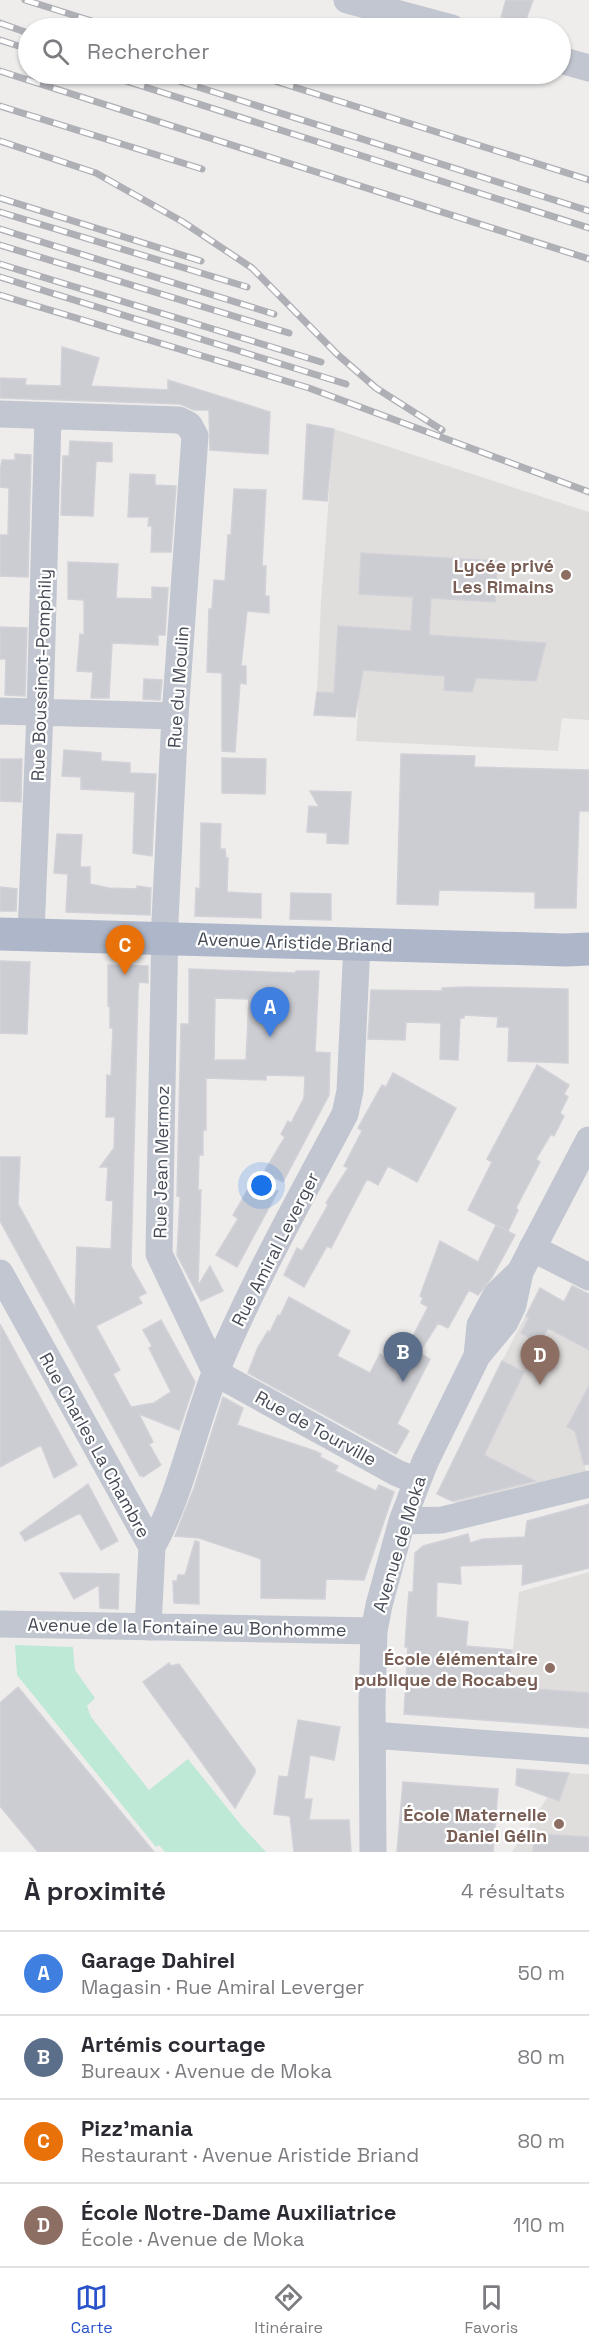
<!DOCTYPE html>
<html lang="fr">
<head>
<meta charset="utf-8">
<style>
	body { margin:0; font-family:"Space Grotesk",sans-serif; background:#f2f2f3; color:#2b2b33 }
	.you { position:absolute; left:262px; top:1186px; width:21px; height:21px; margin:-15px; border:4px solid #fff; border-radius:50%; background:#1a73e8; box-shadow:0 0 0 9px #1a73e833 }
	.badge { display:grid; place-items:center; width:39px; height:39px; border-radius:50%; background:#2a53cb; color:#fff; font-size:20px; font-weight:700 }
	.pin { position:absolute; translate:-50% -50px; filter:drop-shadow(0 2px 3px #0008) }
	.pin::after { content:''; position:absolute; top:32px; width:21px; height:18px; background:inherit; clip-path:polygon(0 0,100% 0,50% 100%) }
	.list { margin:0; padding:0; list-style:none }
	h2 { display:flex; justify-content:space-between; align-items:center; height:78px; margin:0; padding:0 24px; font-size:26px }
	h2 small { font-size:20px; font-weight:400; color:#7c7c81 }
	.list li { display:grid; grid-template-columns:39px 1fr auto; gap:18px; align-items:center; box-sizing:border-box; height:84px; padding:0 24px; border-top:2px solid #e1e1e2 }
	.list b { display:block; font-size:22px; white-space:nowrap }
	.list p { margin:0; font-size:20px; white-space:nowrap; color:#7c7c81 }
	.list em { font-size:20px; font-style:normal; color:#7c7c81 }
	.icon { flex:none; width:33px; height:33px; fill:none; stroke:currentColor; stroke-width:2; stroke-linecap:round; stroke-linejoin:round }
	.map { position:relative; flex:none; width:589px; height:1852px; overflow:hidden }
	.search { position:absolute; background:#fff; box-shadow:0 2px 4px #0004; left:18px; right:18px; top:18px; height:66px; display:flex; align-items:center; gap:15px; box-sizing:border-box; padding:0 21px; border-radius:33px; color:#7c7c81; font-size:22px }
	.sheet { height:414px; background:#fff }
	nav { display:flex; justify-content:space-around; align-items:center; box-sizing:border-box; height:84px; border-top:2px solid #e1e1e2; background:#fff; font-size:16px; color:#7c7c81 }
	nav a { display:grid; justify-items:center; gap:3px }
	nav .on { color:#2a53cb }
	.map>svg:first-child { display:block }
</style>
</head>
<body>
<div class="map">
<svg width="589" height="1852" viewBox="0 0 589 1852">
	<rect width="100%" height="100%" fill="#efedec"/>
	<!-- education -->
	<path fill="#e0dedd" d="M334,429L589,512V720L562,718L558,751L356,741L359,695L317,692L321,601Z
		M573,1285L589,1294V1406L575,1432L586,1471L457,1504L437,1494L501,1363L540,1288L563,1301Z
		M589,1572V1728L509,1687L519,1592Z
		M563,1773L589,1774V1852H512Z"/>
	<!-- green -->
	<path fill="#bee9d6" d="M15,1645L73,1647L75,1670L95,1698L87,1706L91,1717L149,1790L188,1759L241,1825L266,1852H165L159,1845L156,1847L17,1675Z"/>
	<!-- building -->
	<path fill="#cccdd3" stroke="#d1d1d7" stroke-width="1.5" fill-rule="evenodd" d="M506,0H533L524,25L501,17Z
		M62,347L99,358L91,386L168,390V380L270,412L268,454L210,450L209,410H194L180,404L0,398V378L26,379L25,385L61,386Z
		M307,424L334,429L327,501L303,499Z
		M70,441L112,443V462L96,461L93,516L61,515L63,456H69Z
		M15,454L31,455L28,577L0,576V535H8L9,488L0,487V472L2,460H15Z
		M130,474L155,475V485L176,486L171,552H151L152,526H148L149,517H128Z
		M234,489L266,490L262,566H266L265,596H269V613L247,611L241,666H246V684L240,683L235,752L222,751V673L207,672L209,609H212L214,580L225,581L228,535H231Z
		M361,553L497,561L495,602L431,598L429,635L546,643L536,681L476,678L472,692L444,690L445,676L363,670L355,717L314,715L317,692L334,693L338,626L411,631L413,597L359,594Z
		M68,562L118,564L116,598L152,599V587L168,588L165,635H158V645L112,643L109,698H91L93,672L77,671L80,634L84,635V600L68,599Z
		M0,627L27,628L25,696L5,695L6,659H0Z
		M144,679L162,680L160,700L143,699Z
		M64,750L101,753V761L130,763V773L156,774L152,856L133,853L135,792L81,789V777L62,776Z
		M401,754L475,756L474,767L589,770V811H579L576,908H535V892L439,890L438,905L397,904Z
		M222,758L266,759L265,794L222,793Z
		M0,759H22L21,802L0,801Z
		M310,791L351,792L348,844L327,843V833L307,832L309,806L319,807Z
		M201,823L221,824L220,849H225L226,858H228L227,892L261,894V918L195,916L196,888L200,889Z
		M57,834L82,835L80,867H90V884L109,888L137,889V886L151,888L150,915L66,912L68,874L54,873Z
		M0,887L17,889L16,911H0Z
		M291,893L331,894V920L290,919Z
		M0,961L30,962L27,1034L0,1033Z
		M108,965L148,966V983L139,982L138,991L131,1266L146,1293L138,1297L142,1303L96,1326L120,1370L113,1374L131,1407L154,1403L171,1392L149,1348L152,1346L143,1330L161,1320L195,1382L179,1430L139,1414L153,1442L149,1444L161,1465L143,1477L142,1475L140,1476L0,1221V1157H20L18,1204L75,1308L77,1247L111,1249L113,1201L106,1200L108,1167H100L114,1148L115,1117H106L107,1075L111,1076L113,1028H110V1007L108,1006Z
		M189,969L296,973V971H319L315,1052L330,1053L329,1095L283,1182L264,1172L285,1137L281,1134L288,1121L291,1123L304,1098L305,1076L266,1075V1080L206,1078V1130H203V1155H199L198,1190H201L198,1286L210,1266L223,1291L201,1301L177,1255L180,1197L177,1196L181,1024H189ZM215,998L249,999L246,1060H214Z
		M465,987L568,989V1063L508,1061L509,1027H497L498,1017L464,1015V1018H460L458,1060L440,1059L441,1023L406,1022L405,1040L368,1039L371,990L442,991V988Z
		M537,1065L569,1085L564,1094L568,1097L560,1113L564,1116L554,1136L551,1134L536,1159L540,1162L516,1208L518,1210L508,1231L468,1210L492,1162L487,1159Z
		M393,1073L456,1108L417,1182L388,1166L378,1185L367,1179L331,1248L327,1246L304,1287L284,1275L297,1248L302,1251L328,1205L326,1203L348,1168L344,1166L362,1131L358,1128L382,1085L386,1087Z
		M247,1191H278L237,1267L216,1255L238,1219L233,1215Z
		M496,1225L515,1235L492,1277L478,1295L469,1290L448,1328L438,1323L419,1353L430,1359L397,1424L409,1431L396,1454L248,1373L258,1347L268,1331L270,1332L278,1315L280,1316L289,1297L350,1331L337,1356L370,1373L380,1354L394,1363L409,1336L412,1338L428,1307L421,1303L423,1298L420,1296L440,1241L478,1262Z
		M572,1286L589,1294V1350L548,1328L540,1343L521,1333L529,1318L526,1316L540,1288L564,1302Z
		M0,1324L77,1465L54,1478L41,1445L0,1467Z
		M502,1361L524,1372L484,1455L535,1481L452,1501L437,1494Z
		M589,1386V1464L584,1465L575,1431L567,1427Z
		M223,1397L243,1408L237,1425L315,1451L321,1454L320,1457L338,1466L335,1471L376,1491L379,1485L394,1492L364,1580L326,1579L325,1599L261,1598V1559L199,1538L175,1536L194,1488Z
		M88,1484L118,1541L101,1550L80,1513L25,1541L20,1533Z
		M589,1504V1568L522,1585L523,1564L460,1566L461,1584L437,1582L436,1617L468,1622L466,1646L512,1650L509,1687L589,1693V1728L404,1714L408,1647H405L407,1616L409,1592H413L415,1553L423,1546L468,1534L470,1543L483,1539L525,1537L527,1521Z
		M195,1541L199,1542V1604L174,1603L173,1581H177L178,1575H185Z
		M60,1573L119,1574L118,1609L100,1608L99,1585L74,1599Z
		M169,1663L171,1666L179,1664L255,1769V1773L235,1808L143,1682Z
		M18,1687L154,1852H38L0,1806V1703Z
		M298,1720L340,1727L334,1760L310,1755L304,1799H312L309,1820H349L351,1852H294L290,1816L274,1814L279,1776L288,1777Z
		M517,1769L569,1773L559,1801L516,1785Z
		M403,1782L498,1789L493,1852H397Z
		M538,1834L589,1837V1852H533L534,1840Z"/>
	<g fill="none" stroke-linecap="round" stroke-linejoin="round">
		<!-- minor -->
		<path stroke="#c1c6d0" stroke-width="27" d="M347,0L452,28
			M560,60L589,68
			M0,414L179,420L189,425L195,436L175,716L165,921L159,1254L216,1373
			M0,711L175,716
			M31,934L40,712L48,416
			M532,1248L589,1277
			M0,1273L152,1547L148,1627
			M477,1356L480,1325L496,1295L520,1272
			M216,1373L397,1473L417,1481
			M402,1521L442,1520L589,1484
			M152,1547C182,1492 193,1429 216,1371C253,1282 300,1199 345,1114L350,1091L357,944
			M0,1624L374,1631
			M372,1735L589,1751
			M373,1852L372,1703L374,1631L379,1605L402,1521L425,1462L477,1356L505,1322L513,1305L520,1272L589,1140"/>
		<!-- major -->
		<path stroke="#aeb7c9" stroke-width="33" d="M0,934L566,950L589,949"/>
		<defs>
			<path id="rail" d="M25,0L114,28
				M0,23L28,33
				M0,40L28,49
				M0,71L589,259
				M104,74L589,228
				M157,74L589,211
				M253,74L589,180
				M0,106L202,169
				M0,141L96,173L183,222L252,268L337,354L376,388L442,430
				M0,198L201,261
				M0,212L247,287
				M0,229L274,314
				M0,245L289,333
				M0,264L321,362
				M0,277L346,384
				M0,295L309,388L589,492"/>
		</defs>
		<!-- rail casing -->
		<use href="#rail" stroke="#afb0b6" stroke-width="7"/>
		<!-- rail -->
		<use href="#rail" stroke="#fff" stroke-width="4.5" stroke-dasharray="14" stroke-linecap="butt"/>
	</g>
	<!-- markers -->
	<g fill="#8d6e63" stroke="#fff" stroke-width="2">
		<circle cx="566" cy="575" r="6"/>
		<circle cx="550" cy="1668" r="6"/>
		<circle cx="559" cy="1824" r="6"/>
	</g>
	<g text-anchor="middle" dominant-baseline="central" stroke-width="4.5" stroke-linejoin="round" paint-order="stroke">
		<!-- education labels -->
		<g font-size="18" font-weight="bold" fill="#785e54" stroke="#fff" text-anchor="end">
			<text x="554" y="565">Lycée privé<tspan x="554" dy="21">Les Rimains</tspan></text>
			<text x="538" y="1658">École élémentaire<tspan x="538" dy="21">publique de Rocabey</tspan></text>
			<text x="547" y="1814">École Maternelle<tspan x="547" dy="21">Daniel Gélin</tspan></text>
		</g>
		<!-- street labels -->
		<g font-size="18" fill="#464c57" stroke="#fff">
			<text transform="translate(41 675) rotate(-88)">Rue Boussinot-Pomphily</text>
			<text transform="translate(178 687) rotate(-86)">Rue du Moulin</text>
			<text transform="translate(295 942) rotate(2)">Avenue Aristide Briand</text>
			<text transform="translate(161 1162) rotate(-89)">Rue Jean Mermoz</text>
			<text transform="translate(275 1249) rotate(-63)">Rue Amiral Leverger</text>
			<text transform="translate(316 1428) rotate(29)">Rue de Tourville</text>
			<text transform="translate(95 1445) rotate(61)">Rue Charles La Chambre</text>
			<text transform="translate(399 1544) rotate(-73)">Avenue de Moka</text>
			<text transform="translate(187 1627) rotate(1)">Avenue de la Fontaine au Bonhomme</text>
		</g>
	</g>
</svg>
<div class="you"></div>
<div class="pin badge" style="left:270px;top:1037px;background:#3f7fe0">A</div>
<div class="pin badge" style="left:403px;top:1382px;background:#5c6f8a">B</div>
<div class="pin badge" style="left:125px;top:975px;background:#e8710a">C</div>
<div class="pin badge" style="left:540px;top:1385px;background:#8d6e63">D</div>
<div class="search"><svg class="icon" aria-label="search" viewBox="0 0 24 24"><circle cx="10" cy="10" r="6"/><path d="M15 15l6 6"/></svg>Rechercher</div>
</div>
<section class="sheet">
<h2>À proximité<small>4 résultats</small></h2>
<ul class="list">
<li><span class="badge" style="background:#3f7fe0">A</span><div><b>Garage Dahirel</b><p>Magasin · Rue Amiral Leverger</p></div><em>50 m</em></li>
<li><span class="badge" style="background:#5c6f8a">B</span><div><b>Artémis courtage</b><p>Bureaux · Avenue de Moka</p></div><em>80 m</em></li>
<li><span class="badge" style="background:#e8710a">C</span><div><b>Pizz’mania</b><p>Restaurant · Avenue Aristide Briand</p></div><em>80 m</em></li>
<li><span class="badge" style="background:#8d6e63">D</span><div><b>École Notre-Dame Auxiliatrice</b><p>École · Avenue de Moka</p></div><em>110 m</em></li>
</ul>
</section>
<nav>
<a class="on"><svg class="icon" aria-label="map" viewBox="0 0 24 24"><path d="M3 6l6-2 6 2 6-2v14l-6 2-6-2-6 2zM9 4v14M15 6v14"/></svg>Carte</a>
<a><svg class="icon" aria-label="directions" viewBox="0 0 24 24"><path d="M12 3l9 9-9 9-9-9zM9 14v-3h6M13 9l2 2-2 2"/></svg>Itinéraire</a>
<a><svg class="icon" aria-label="saved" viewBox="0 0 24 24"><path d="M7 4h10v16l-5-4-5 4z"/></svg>Favoris</a>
</nav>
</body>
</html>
